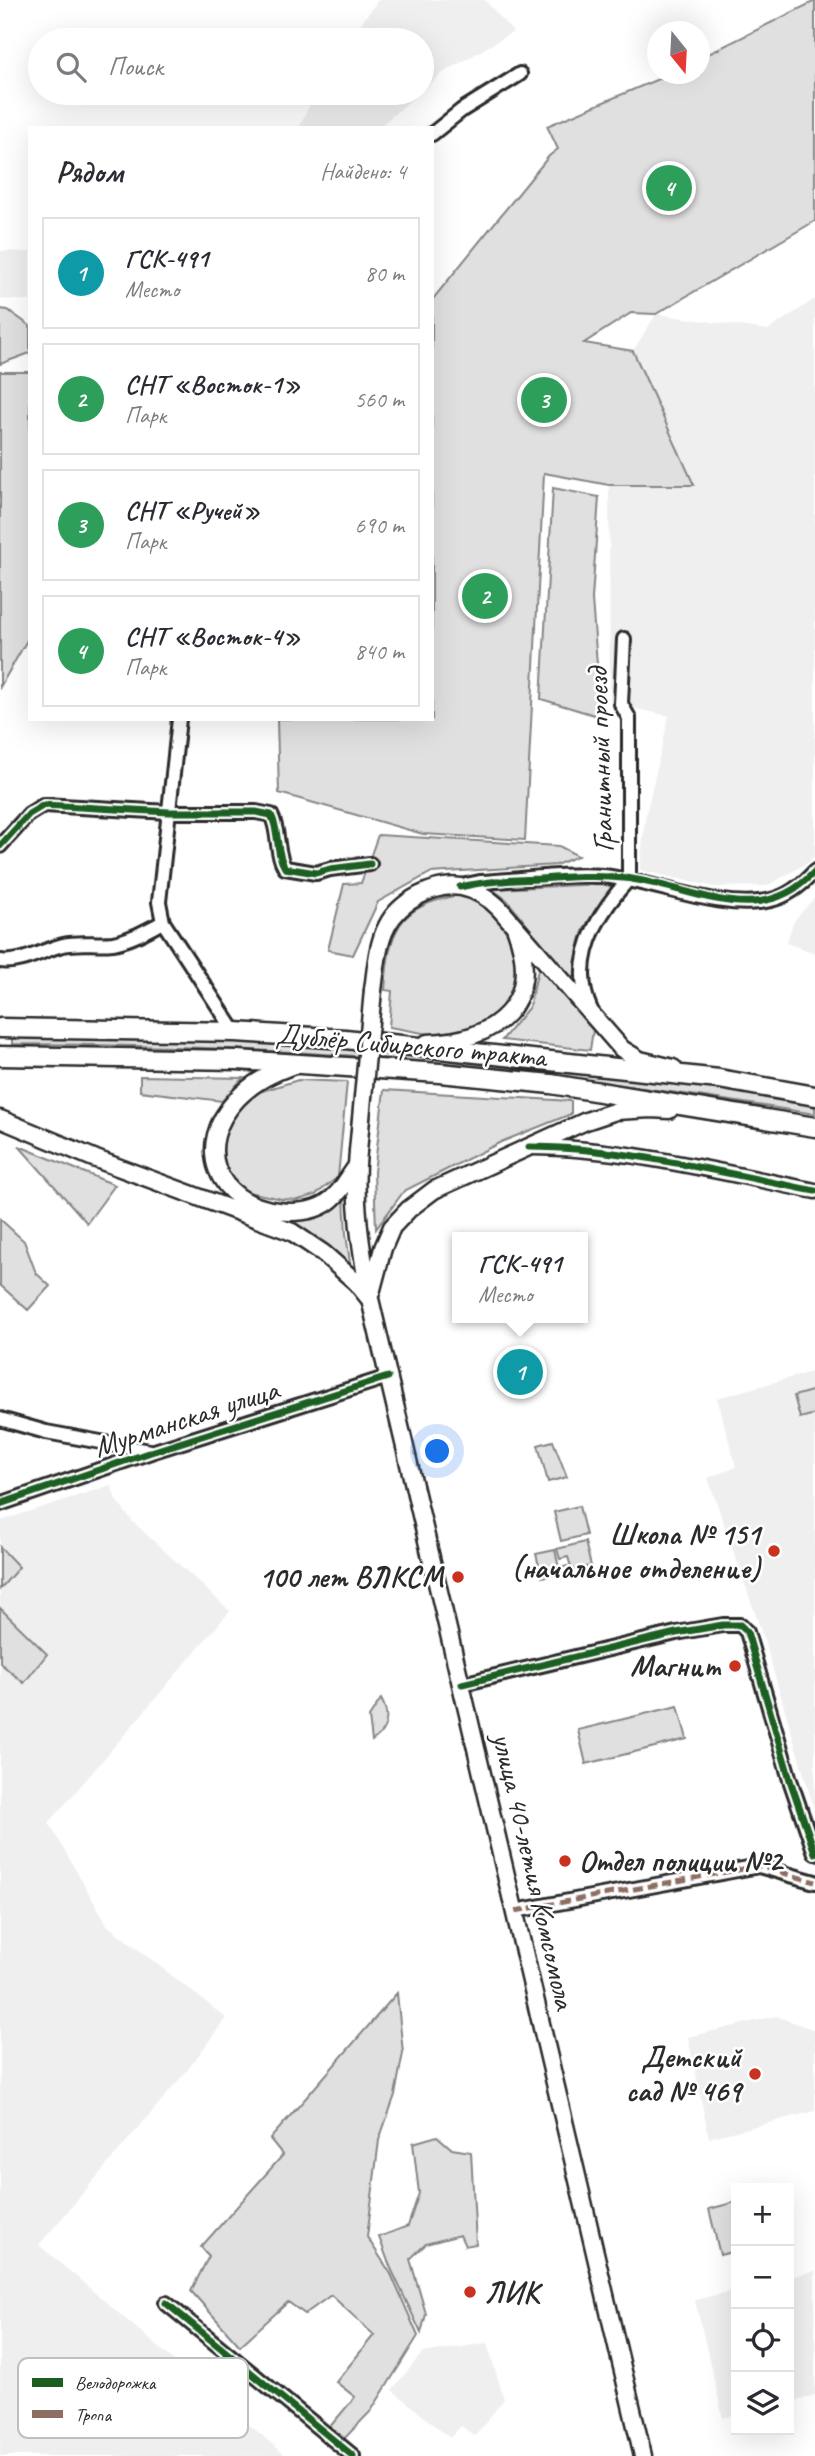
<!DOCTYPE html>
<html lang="ru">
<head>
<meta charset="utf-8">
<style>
	body { margin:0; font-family:Caveat,sans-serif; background:#f2f2f3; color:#2b2b33 }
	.controls { position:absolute; right:21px; bottom:21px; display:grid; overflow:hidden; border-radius:0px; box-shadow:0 7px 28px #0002 }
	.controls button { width:63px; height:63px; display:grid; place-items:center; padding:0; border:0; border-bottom:2px solid #e1e1e2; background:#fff; color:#2b2b33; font:35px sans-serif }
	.compass { position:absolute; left:647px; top:21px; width:63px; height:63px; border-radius:50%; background:#fff; box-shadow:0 7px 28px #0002; rotate:162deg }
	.you { position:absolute; left:438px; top:1452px; width:24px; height:24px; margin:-18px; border:5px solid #fff; border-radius:50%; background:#1a73e8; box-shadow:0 0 0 10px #1a73e833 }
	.badge { display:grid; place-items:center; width:46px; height:46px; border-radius:50%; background:#c8321e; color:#fff; font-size:23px; font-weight:700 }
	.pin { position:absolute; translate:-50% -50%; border:4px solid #fff; box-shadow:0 2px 7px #0006 }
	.popup { position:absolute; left:452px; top:1232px; width:136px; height:91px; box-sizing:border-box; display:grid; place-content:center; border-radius:0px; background:#fff; filter:drop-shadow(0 2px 5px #0005); font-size:23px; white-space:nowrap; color:#7c7c81 }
	.popup b { font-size:26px; color:#2b2b33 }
	.popup::after { content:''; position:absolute; left:50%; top:100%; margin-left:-14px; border:14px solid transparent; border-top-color:#fff }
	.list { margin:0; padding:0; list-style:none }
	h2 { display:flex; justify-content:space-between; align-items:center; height:91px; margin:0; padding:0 28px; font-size:30px }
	h2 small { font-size:23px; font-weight:400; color:#7c7c81 }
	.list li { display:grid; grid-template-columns:46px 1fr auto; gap:21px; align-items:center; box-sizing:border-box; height:112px; margin:0 14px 14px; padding:0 14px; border:2px solid #e1e1e2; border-radius:0px }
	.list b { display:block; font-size:26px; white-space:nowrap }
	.list p { margin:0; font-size:23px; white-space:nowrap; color:#7c7c81 }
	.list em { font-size:23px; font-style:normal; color:#7c7c81 }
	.icon { flex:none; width:38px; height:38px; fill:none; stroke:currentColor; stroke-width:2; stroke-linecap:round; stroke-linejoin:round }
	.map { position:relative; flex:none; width:815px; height:2456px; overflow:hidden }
	.search { position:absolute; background:#fff; box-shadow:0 7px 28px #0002; left:28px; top:28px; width:406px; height:77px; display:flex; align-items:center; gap:18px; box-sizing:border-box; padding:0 24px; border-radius:38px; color:#7c7c81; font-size:26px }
	.panel { position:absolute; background:#fff; box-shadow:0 7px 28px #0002; left:28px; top:126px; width:406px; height:595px; border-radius:0px }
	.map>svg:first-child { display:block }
</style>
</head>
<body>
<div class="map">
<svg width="815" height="2456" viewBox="0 0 815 2456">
	<rect width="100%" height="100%" fill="#fff"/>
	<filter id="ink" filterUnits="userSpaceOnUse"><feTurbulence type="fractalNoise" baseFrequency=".0143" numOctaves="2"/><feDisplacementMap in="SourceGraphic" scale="14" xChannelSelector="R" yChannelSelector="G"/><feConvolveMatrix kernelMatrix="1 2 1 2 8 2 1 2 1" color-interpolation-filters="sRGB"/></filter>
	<g filter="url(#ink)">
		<!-- built -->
		<path fill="#efefef" d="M378,0H485L513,32L441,74L422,91V40H349Z
			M315,93H419L378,128H299Z
			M0,251L30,252V301L0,299Z
			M815,299V855L809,862L767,886L714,887L640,870L645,819L669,716L610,703L609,485H693L633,351L656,314L768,330Z
			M815,897V953L786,943L794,921Z
			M815,1371V1812L764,1639L708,1478L736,1467L717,1398Z
			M111,1485L116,1500L133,1522L230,1611L49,1823L107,1925L226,2018L189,2068L39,2245L286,2456H0V1521Z
			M776,2016L815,2030V2111L709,2138L688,2037Z
			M815,2271V2395L789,2402V2277Z
			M736,2290V2415L723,2418L695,2300Z
			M487,2343L504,2399L475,2436L461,2426L450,2438L392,2390L422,2353Z"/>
		<!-- green -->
		<path fill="#e0e0e0" stroke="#868686" stroke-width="2" d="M815,1V221L656,314L631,313L584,343L633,351L694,485H609L544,473L525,840L423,834L279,793L277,719H432V300L549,156L558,149L547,126L670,74H700V58Z
			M0,309L8,310L30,326V353L0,364Z
			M0,372H30V635L0,687Z
			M553,488L599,497L592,599L601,717L541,699Z
			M378,835L559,846L578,856L556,865L430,873L378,902L353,955L328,950L344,884L361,883Z
			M602,884L616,888C581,924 573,940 579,990L507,900L492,889Z
			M460,895C523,917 543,999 474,1028C468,1030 460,1035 454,1036C440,1038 405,1029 389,1027L392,991L385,990C389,930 397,906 460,895Z
			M539,966L593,1030L590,1050L502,1040L529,1007Z
			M12,1035L296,1041L648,1077L815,1104V1114C675,1092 535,1071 394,1059C267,1048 139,1045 12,1044Z
			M140,1076L243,1078L222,1101L140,1091Z
			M298,1080L347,1082L338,1177L315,1195L298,1200L282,1199L248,1192L233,1181L224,1167L223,1142L232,1114L259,1092Z
			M384,1090L571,1101V1114L501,1142L404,1191L376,1229L374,1172Z
			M19,1146L115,1185L87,1223Z
			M344,1198L346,1234L351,1270C322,1239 305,1229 264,1215Z
			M0,1219L24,1241L36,1273L50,1286L28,1310L0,1285Z
			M815,1390V1414L800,1418L794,1396Z
			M553,1441L567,1477L548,1482L538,1445Z
			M579,1506L586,1535L561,1541L554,1512Z
			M585,1542L591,1566L572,1570L568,1557L560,1559L557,1549Z
			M0,1547L19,1567L0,1589Z
			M555,1550L559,1568L568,1566L569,1571L542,1577L536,1554Z
			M0,1608L47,1654L24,1683L0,1663Z
			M381,1699C390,1715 388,1730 372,1741L369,1717Z
			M678,1706L687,1739L586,1764L578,1730Z
			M397,1993L403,2053L395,2095L379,2140L367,2237L391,2274L418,2336L371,2411L342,2441L328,2429L355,2397L336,2382L374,2335L331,2295L305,2314L288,2302L240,2346L191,2291L209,2256L201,2247L283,2155L270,2139Z
			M437,2136L452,2149L471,2152L476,2244L465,2246L460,2235L426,2244L410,2259L426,2314L421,2333L389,2264L379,2237L408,2226L419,2193L413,2143Z
			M736,2202V2251L720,2255L709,2209Z"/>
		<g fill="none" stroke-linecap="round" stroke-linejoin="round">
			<defs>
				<path id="minor" d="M432,134L462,110L520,74
					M624,639L621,704L629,718V879
					M179,719L159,902L163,922L235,1032
					M0,846L29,814L44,805L169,812H256L271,815C280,831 275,852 285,868L316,873L330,869L370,864
					M461,886L480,882C518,880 567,873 603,876C654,881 722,912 771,900C789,896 803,884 815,871
					M0,961C22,964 42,950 63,945C82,941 95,945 113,943C131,940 147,930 163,922
					M591,1010C569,962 596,915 629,879
					M0,1419L46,1432L150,1451
					M0,1504L151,1452L388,1377
					M462,1684L676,1633L723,1625H740L747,1632L790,1780L815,1853
					M515,1911L759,1866L815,1882
					M166,2303L353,2456"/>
				<path id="tertiary" d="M530,1147C621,1147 725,1173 815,1191"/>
				<path id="secondary" d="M373,990C376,969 377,945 387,926C399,902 435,882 461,887C476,890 489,898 499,908L622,1049L640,1060L673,1068
					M427,1043C497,1041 543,1003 516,930
					M297,1064C274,1072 254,1081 237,1099C193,1146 215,1203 278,1211C293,1213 312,1212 325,1204C339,1196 347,1179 356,1167
					M0,1119L96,1159L292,1232L323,1253L356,1282L368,1297
					M358,1151C353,1202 361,1249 370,1299L643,2456
					M371,1293L383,1248L392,1227L409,1209L434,1190L586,1121L616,1111L651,1109L669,1110"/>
				<path id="primary" d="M0,1028L235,1032L345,1039L719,1079L815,1096
					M0,1056L237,1060L440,1073L551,1084L815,1127"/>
			</defs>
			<!-- minor casing -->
			<use href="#minor" stroke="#2b2b2b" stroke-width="18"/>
			<!-- tertiary casing -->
			<use href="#tertiary" stroke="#2b2b2b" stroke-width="19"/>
			<!-- secondary casing -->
			<use href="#secondary" stroke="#2b2b2b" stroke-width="21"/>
			<!-- primary casing -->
			<use href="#primary" stroke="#2b2b2b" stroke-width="23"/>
			<!-- minor -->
			<use href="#minor" stroke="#fff" stroke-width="12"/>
			<!-- tertiary -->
			<use href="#tertiary" stroke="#fff" stroke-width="14"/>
			<!-- secondary -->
			<use href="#secondary" stroke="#fff" stroke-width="16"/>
			<!-- primary -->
			<use href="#primary" stroke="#fff" stroke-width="18"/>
			<defs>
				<path id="secondary-bridge" d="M358,1151L373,990"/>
			</defs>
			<!-- secondary-bridge casing -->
			<use href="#secondary-bridge" stroke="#2b2b2b" stroke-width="21" stroke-linecap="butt"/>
			<!-- secondary-bridge -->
			<use href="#secondary-bridge" stroke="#fff" stroke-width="16"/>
			<!-- quiet -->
			<path stroke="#8d6e63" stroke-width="5" stroke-dasharray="10 5" stroke-linecap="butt" d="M515,1911L759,1866L815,1882"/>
			<defs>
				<path id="cycleway" d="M0,846L29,814L44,805L169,812H256L271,815C280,831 275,852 285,868L316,873L330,869L370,864
					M460,887C486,881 512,880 539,879C568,877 596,875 624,878C691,885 759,933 815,871
					M529,1147C622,1147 723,1173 815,1191
					M0,1504L151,1452L388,1377
					M462,1684L676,1633L723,1625H740L747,1632L790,1780L815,1853
					M166,2303L353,2456"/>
			</defs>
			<!-- cycleway casing -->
			<use href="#cycleway" stroke="#fff" stroke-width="11"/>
			<!-- cycleway -->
			<use href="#cycleway" stroke="#1b5e20" stroke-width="7"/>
		</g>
	</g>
	<!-- markers -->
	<g fill="#c8321e" stroke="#fff" stroke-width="2.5">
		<circle cx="774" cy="1551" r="7"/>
		<circle cx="458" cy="1577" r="7"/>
		<circle cx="735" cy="1666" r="7"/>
		<circle cx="565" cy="1861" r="7"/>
		<circle cx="755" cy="2074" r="7"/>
		<circle cx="470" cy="2292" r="7"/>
	</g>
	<g text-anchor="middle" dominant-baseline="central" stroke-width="5" stroke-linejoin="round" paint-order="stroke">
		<!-- street labels -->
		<g font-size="30" fill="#2b2b2b" stroke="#fff">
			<text transform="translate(600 760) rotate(-92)">Гранитный проезд</text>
			<text transform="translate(411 1045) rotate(5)">Дублёр Сибирского тракта</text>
			<text transform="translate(186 1418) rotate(-18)">Мурманская улица</text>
			<text transform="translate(534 1871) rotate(77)">улица 40-летия Комсомола</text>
		</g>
		<!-- poi labels -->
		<g font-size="30" font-weight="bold" fill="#2b2b2b" stroke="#fff" text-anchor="end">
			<text x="760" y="1534">Школа № 151<tspan x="760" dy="34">(начальное отделение)</tspan></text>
			<text x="444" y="1577">100 лет ВЛКСМ</text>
			<text x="721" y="1666">Магнит</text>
			<text x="579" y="1861" text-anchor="start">Отдел полиции №2</text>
			<text x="741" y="2057">Детский<tspan x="741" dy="34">сад № 469</tspan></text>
			<text x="484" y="2292" text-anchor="start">ЛИК</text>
		</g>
	</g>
	<!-- legend -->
	<rect x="18" y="2358" width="230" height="80" rx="10" fill="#fff" stroke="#bfbfbf" stroke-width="2"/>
	<rect x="32" y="2378" width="31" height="9" fill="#1b5e20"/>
	<rect x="32" y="2410" width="31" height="8" fill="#8d6e63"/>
	<g font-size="19" fill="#2b2b2b">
		<text x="75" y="2389">Велодорожка</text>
		<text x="75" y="2421">Тропа</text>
	</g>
</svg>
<div class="controls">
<button>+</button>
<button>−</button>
<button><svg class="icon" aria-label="locate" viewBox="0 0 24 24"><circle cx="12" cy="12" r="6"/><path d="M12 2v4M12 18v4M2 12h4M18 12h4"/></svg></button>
<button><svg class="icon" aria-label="layers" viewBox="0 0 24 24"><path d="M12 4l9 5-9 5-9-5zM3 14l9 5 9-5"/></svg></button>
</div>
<svg class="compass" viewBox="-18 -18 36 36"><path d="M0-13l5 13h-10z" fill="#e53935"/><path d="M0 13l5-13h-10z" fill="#7c7c81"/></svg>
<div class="you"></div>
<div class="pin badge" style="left:520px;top:1372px;background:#0f9aa8">1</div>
<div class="popup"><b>ГСК-491</b>Место</div>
<div class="pin badge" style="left:485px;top:596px;background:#2e9e5b">2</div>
<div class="pin badge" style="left:544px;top:400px;background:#2e9e5b">3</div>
<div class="pin badge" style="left:669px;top:188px;background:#2e9e5b">4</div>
<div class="search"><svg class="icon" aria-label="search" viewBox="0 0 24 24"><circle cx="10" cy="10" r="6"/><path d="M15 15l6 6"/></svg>Поиск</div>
<section class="panel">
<h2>Рядом<small>Найдено: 4</small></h2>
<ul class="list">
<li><span class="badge" style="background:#0f9aa8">1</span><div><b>ГСК-491</b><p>Место</p></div><em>80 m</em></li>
<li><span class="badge" style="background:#2e9e5b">2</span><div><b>СНТ «Восток-1»</b><p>Парк</p></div><em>560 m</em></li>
<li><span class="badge" style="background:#2e9e5b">3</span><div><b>СНТ «Ручей»</b><p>Парк</p></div><em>690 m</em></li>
<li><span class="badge" style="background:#2e9e5b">4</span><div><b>СНТ «Восток-4»</b><p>Парк</p></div><em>840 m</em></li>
</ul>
</section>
</div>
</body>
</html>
